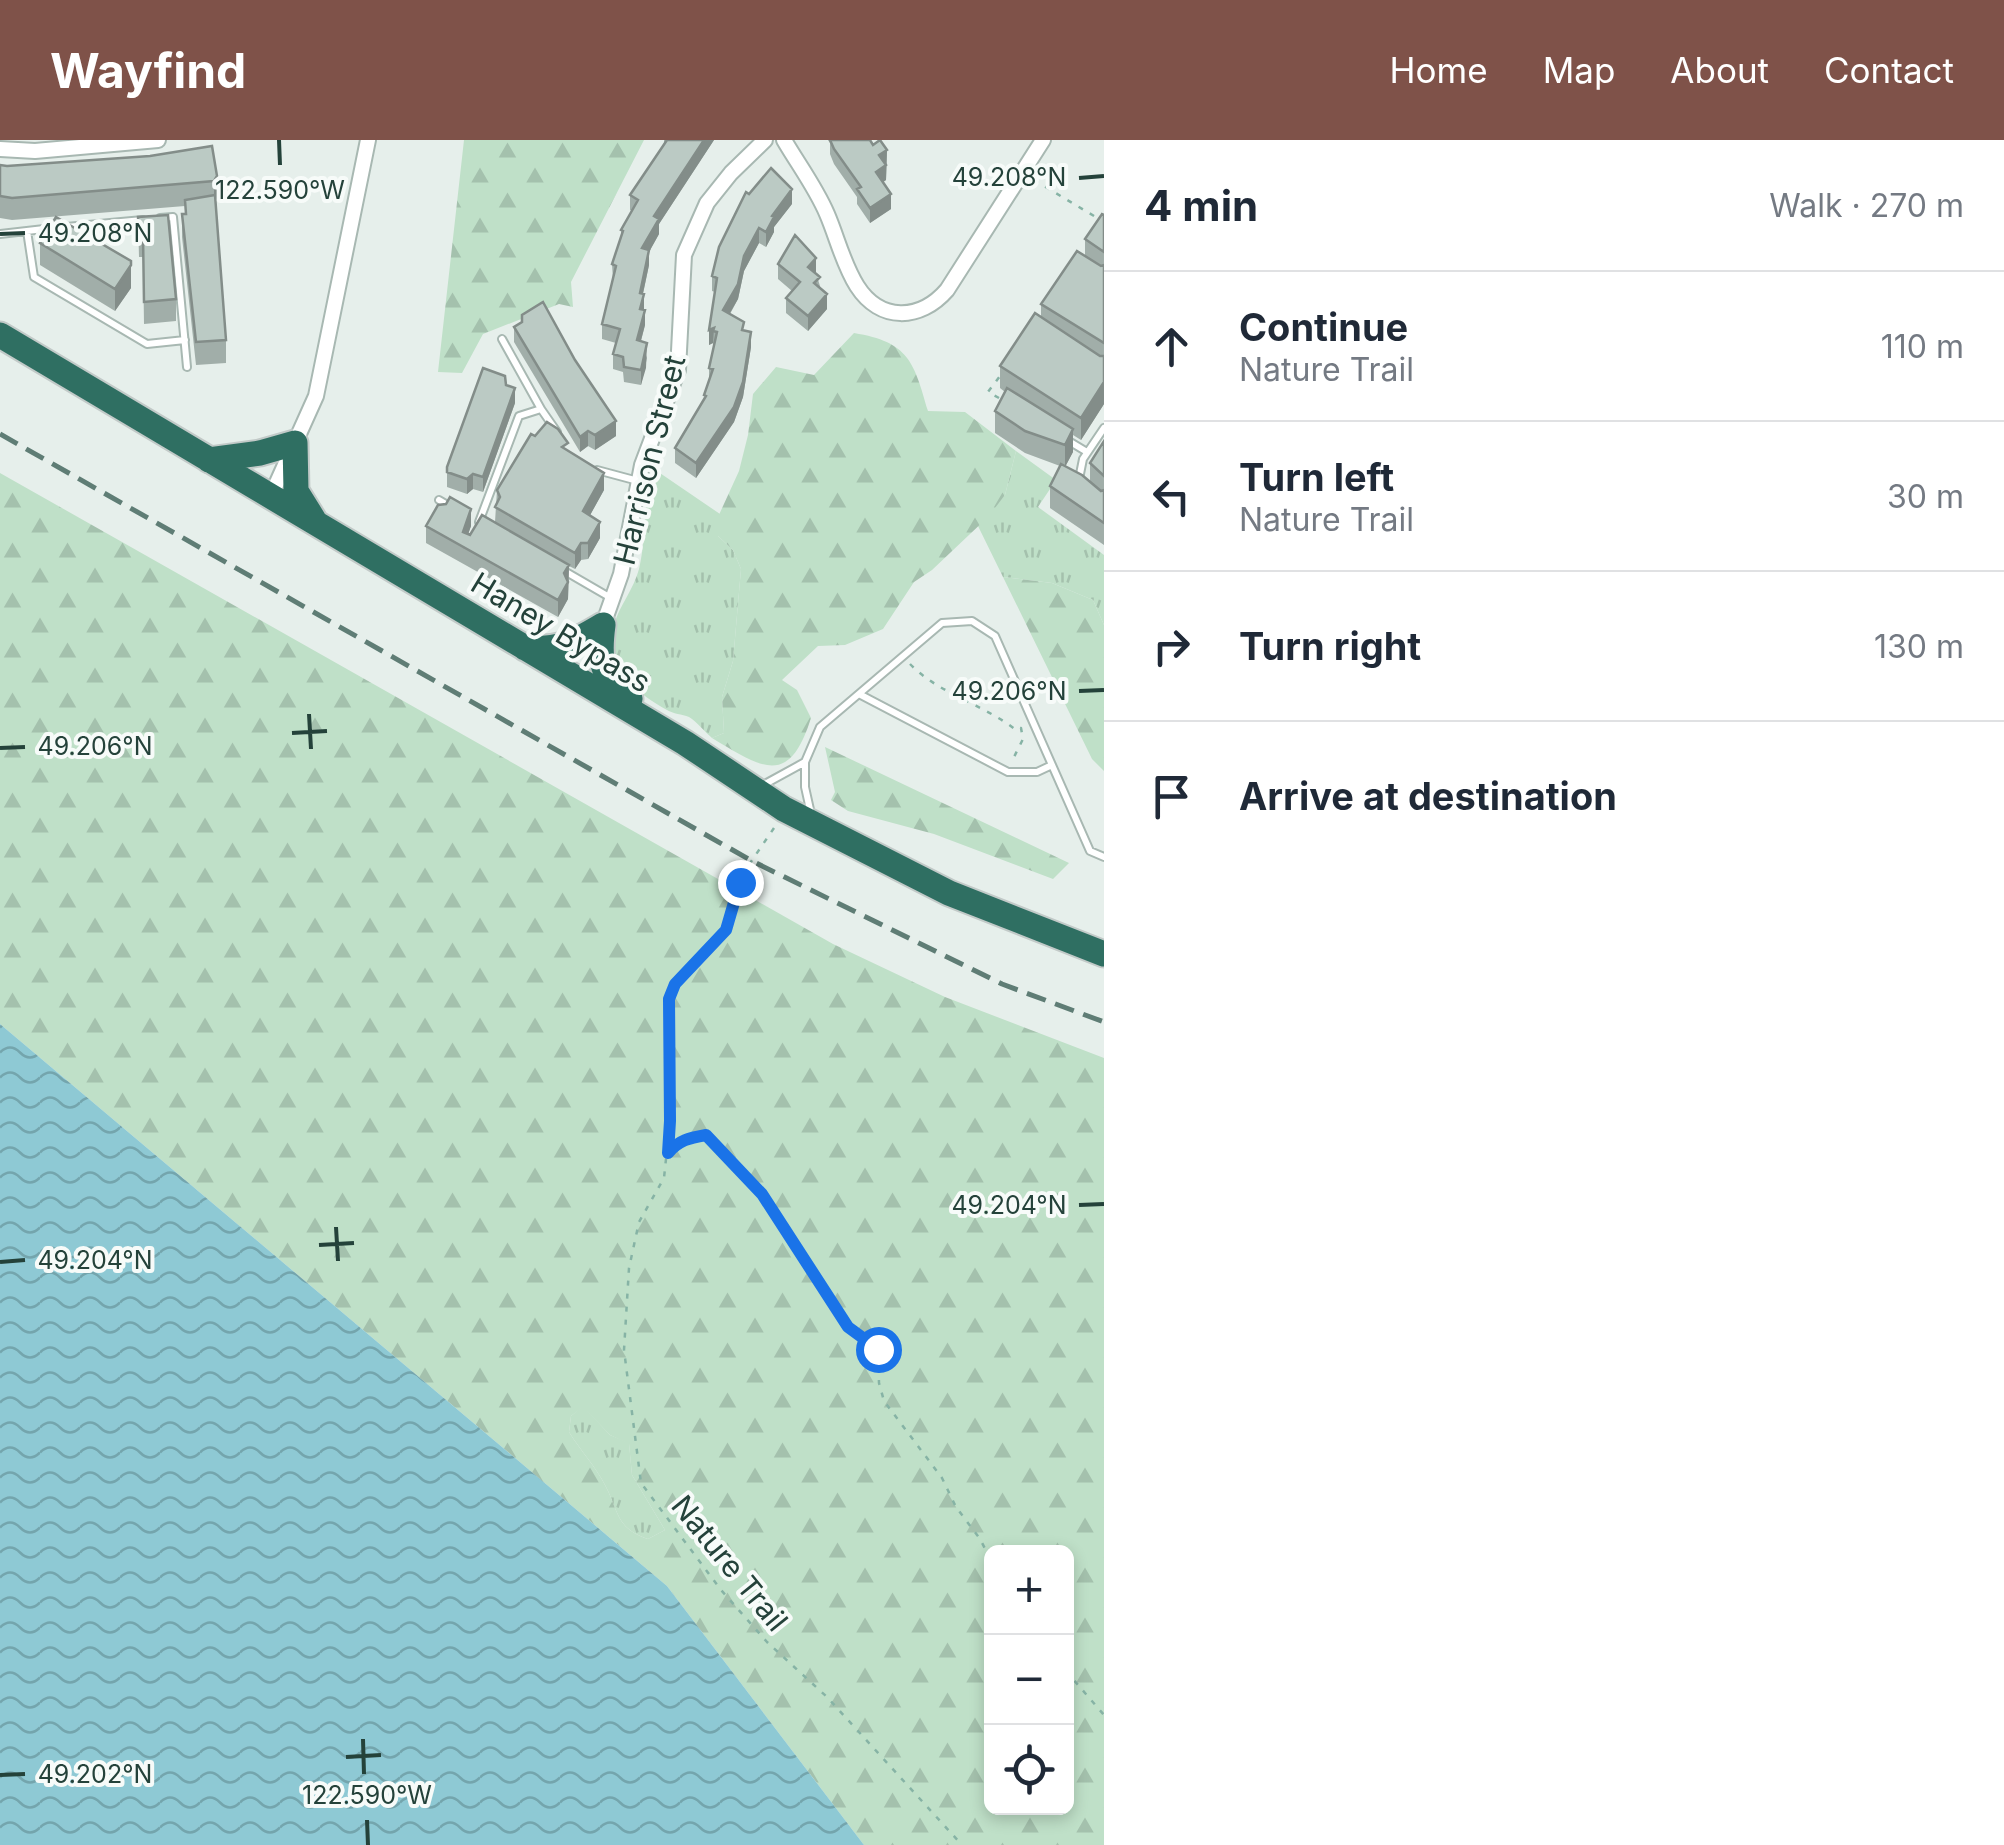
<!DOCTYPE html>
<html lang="en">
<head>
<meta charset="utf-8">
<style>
	body { margin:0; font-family:Inter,sans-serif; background:#f2f2f3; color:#1f2937 }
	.controls { position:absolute; right:30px; bottom:30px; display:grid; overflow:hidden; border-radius:15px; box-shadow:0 5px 15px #0003 }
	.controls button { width:90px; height:90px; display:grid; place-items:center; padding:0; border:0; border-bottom:2px solid #e0e1e3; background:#fff; color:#1f2937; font:50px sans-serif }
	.stop { position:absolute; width:30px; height:30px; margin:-22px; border:8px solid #1a73e8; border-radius:50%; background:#fff }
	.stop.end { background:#1a73e8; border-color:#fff; box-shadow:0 2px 10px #0008 }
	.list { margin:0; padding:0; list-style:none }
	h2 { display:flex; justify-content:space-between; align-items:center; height:130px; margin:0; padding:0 40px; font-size:42px }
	h2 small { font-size:32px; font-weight:400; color:#747a83 }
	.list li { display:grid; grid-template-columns:65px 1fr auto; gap:30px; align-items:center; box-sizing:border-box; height:150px; padding:0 40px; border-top:2px solid #e0e1e3 }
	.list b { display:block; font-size:38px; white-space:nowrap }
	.list p { margin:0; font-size:32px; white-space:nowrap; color:#747a83 }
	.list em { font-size:32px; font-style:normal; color:#747a83 }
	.icon { flex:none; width:55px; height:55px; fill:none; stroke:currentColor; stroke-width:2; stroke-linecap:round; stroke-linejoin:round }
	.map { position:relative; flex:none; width:1104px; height:1705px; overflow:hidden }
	header { display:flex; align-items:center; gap:60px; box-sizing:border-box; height:140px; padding:0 50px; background:#7f5249; color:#fff }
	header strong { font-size:48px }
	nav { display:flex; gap:55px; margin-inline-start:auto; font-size:35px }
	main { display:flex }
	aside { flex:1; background:#fff }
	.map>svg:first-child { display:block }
</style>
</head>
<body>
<header>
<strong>Wayfind</strong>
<nav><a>Home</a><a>Map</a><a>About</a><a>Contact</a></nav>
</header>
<main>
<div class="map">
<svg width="1104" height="1705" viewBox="0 0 1104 1705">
	<defs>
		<pattern id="grass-tufts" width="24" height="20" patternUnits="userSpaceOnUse" patternTransform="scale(2.5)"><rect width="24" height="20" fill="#bfe0c8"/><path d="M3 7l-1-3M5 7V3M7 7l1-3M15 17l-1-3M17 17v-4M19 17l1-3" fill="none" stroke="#a4c1ad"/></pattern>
		<pattern id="forest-firs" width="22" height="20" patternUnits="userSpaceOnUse" patternTransform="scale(2.5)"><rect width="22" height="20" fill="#bfe0c8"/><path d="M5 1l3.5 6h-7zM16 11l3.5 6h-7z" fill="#a4c1ad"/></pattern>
		<pattern id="water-waves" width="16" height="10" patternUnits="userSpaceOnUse" patternTransform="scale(2.5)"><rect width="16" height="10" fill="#8ec9d4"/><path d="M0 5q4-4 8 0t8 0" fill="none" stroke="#74a5ad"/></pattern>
	</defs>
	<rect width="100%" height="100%" fill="#e6efeb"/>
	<!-- grass -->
	<path fill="url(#grass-tufts)" d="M1016,311L1056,340L1038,367L1104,415V485L1093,460L1052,443L1003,437L978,386L1005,355Z
		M654,329L720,374L718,396L733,410L741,429L733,521L722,557L724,593L712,598C705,592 697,582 689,577C682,574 673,574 667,570C634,552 604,524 614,485C619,466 634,449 639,429C647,396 643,360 654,329Z
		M583,1266L610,1295L629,1303L632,1335L665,1390L648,1399C615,1388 619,1371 605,1345C596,1327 580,1310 569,1292L571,1276Z"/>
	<!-- forest -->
	<path fill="url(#forest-firs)" fill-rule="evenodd" d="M464,0H644L571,142L573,167L559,164L483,194L462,233L438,232Z
		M854,193C909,202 914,222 928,271L965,272L1016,311L1005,355L988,377L932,430L914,442L883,489L845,505L818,506L782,540L797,550L811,578C789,648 762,628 712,598L724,593L722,557L733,521L741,429L733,410L718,396V377L739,331L748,295L753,254L776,227L814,235Z
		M0,333L833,804L945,857L1104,918V1705H864L667,1446L0,884ZM583,1267L610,1295L629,1304L632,1335L665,1390L648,1399C615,1388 619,1371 605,1345C596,1327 580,1310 569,1292L571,1276ZM992,1412H1066V1668H992Z
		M1003,437L1052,443L1093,460L1104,485V631L1092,619Z
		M825,607L1069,723L1053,739L934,694L848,671L831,660L835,652Z"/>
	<!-- water -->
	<path fill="url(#water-waves)" d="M0,884L667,1446L864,1705H0Z"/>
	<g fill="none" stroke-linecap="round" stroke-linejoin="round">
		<defs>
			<path id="lane" d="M160,78L173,77L187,227
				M66,87L143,80
				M27,91L34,137L147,204L185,200
				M0,94L53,88
				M502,199L541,269
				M1067,300L1087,312
				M597,330L638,341
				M1079,339L1083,319L1104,288
				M439,360L451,367
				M481,384L479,382L519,276L541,269L557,292
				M561,429L611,458
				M859,554L1008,632H1037L1052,625
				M763,645L805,622
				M811,674L805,647V622L820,587L942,483L972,481L995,496L1090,711L1104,717"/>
			<path id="street" d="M784,0C798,24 816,48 827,74C837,97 843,124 857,146C880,182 920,181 947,150L1043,0
				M0,9L35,11L158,0
				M271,356L316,256L368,0
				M603,485L621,434L642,325L678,230L684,115L707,63L731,33L765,0"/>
			<path id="highway" d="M0,195L685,603L784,669L949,753L1104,814
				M209,320L260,313L295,303L296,351L314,380
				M603,485C598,522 601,535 630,559
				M525,508C561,510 573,503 603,485"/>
		</defs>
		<!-- lane casing -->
		<use href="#lane" stroke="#a8b8b2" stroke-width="10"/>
		<!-- street casing -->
		<use href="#street" stroke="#a8b8b2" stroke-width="18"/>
		<!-- highway casing -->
		<use href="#highway" stroke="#c2cac8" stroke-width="29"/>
		<!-- path -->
		<path stroke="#86b3a5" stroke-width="2.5" stroke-dasharray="5 8" stroke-linecap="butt" d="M1034,40L1104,82
			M999,258L988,252L1000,236
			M910,524C939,554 983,564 1016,590L1021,588L1023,599L1012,621
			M774,688L746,729L726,790L675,844L669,859L670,981L664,1038L639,1082L629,1128L624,1210L641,1343L721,1450L767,1502L827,1557L962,1705
			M669,1012L677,1001L706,995L761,1054L848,1187L878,1209L879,1243L884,1261L942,1338L956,1367L980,1399L992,1422
			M1066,1531L1104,1575"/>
		<!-- lane -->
		<use href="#lane" stroke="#fff" stroke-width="6"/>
		<!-- street -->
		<use href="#street" stroke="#fff" stroke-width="14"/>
		<!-- highway -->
		<use href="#highway" stroke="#2f6f62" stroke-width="25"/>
		<!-- rail -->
		<path stroke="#5f7d75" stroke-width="5" stroke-dasharray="20 10" stroke-linecap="butt" d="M0,294L752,721L1002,844L1104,882"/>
	</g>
	<!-- wall -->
	<path fill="#a1aea9" d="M664,0H714L659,84V94L649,112V125L643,154L645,185L641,201L647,218L641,245L624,242L623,232L613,229V214L616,203L602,199V184L613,140L612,124L621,98V90L632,71L630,70V55L664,4Z
		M828,0H870L873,5L887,10L886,40L883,42L891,69L870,83L857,64V57L834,24L830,14V3Z
		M212,6L226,200V223L196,225L182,97V74H185V66L12,80L0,78V25L7,26L150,16Z
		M792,64L774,87V92L766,107L759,103L744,131L738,159L730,174L744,190L751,207L743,257L734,282L696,338L675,323V308L704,261V255L709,239V228L714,206L713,203L709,205L715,152L712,151V136L719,107Z
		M1104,75V264L1081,300L1073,295V312L1065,327L1090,342V323L1104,301V405L1050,368V346L1060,326L1025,313L995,293V271L1005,252L1000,248V226L1041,177V164L1085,116V99Z
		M138,77L176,159V181L144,184L143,117H139Z
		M40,103L131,148L115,171L40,125Z
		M778,124L816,133L827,169L808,191L786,173V158L792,151L778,139Z
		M514,187L616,296L595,310L588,306L580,312L514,202Z
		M506,245L515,263L483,352L473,349L467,354L447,347V327Z
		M568,311L604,350L590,375L600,398L588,419L581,420L575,429L569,426L568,459L558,477L426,403V386H471L468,394L470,395L495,382L497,350Z"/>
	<!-- shaded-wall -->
	<path fill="#838d89" d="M704,0H714L659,84V94L649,112V125L640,167L644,154V169L640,184V153L642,108L654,76Z
		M887,10L886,40L876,47V32L879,15Z
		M217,36V59L214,63V41Z
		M792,49V64L774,87V92L766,107V92L772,76Z
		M891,54V69L870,83V68Z
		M759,88V103L744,131L738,159L723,185V170L744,116Z
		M816,118V133L808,142V127Z
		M131,125V148L115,171V149Z
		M827,154V169L808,191V176Z
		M645,170V185L637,215V200Z
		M714,188L713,203L709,205V190Z
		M751,192V207L743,257L734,282L696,338V323Z
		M647,203L646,228L641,245V230Z
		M1104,242V264L1081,300V278Z
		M515,248V263L483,352V337Z
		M616,281V296L595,310V295Z
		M1073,289V312L1065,327V305Z
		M588,291V306L580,312V297Z
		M604,333V350L583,388V371Z
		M473,334V349L467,354V339Z
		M471,369V386L463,409V392Z
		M600,382V398L588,419V403Z
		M581,403V420L575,429V413Z
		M569,425L568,459L558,477V460L564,433Z"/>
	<!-- building -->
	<path fill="#bbcac4" stroke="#838d89" stroke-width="2.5" d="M667,0H704L654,76L659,79L642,108L649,110L640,153L644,154L640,169L645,170L637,200L647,203L641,230L624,227L623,217L613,214L620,189L602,184L616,126L612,124L623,91L621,90L638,60L630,55Z
		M830,0H870L873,5L880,0L887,10L879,15L886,25L876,32L891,54L870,68L857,49L861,47L834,9Z
		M212,6L217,36L214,41L12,58L0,56V25L7,26L150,16Z
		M771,28L792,49L772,76L774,77L766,92L759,88L744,116L738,144L723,170L744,182L742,190L751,192L743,242L734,267L696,323L675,308L706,256L704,255L713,229L709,228L717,192L713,191L714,188L709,190L717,138L712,136L719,107L746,52L749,54Z
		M215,55L226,200L196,202L182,74H186L185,60Z
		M1102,74L1104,75V112L1085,99Z
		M168,75L176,159L144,162L143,95H139L138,77Z
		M56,77L131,121V125L115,149L40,103Z
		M795,95L816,118L808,127L820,137L814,143L827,154L808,176L786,158L800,142L778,124Z
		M1077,111L1101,126L1104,125V203L1041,164Z
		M543,162L575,220L616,281L595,295L588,291L580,297L514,187L522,182V175Z
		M1035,173L1100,216H1104V242L1081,278L1000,226Z
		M483,228L505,236L506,245L515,248L483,337L473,334L467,339L447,332V327Z
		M1007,248L1073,289L1065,305L1025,291L995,271Z
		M547,282L558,289L568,303L562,307L604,333L583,371L600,382L588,403H581L575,413L495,367L500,357L497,350L531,294L535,296Z
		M1104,301V336L1090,323Z
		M1061,324L1082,335L1101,351L1104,350V383L1050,346Z
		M450,357L471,369L463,392L470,395L482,375L569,425L564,433L568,442L558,460L426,386L438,365L446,364Z"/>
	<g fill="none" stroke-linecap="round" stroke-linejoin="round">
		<!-- route -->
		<path stroke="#1a73e8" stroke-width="12" d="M740,742L726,790L675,844L669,859L670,981L668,1013C679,1000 689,998 706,995L762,1054L848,1187L878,1209"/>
	</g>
	<!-- ticks -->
	<path fill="none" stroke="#24423a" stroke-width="4" d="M279,0L280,25M1079,38L1104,36M0,94L25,93M1079,551L1104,550M309,574L311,609M292,593L327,591M0,608L25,607M1079,1065L1104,1064M336,1087L338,1121M319,1105L354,1103M0,1122L25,1120M363,1599L364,1634M346,1617L381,1615M0,1635L25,1634M367,1680L368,1705"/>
	<g text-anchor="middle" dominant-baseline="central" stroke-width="8" stroke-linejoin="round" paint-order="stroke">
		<!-- street labels -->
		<g font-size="30" fill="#24423a" stroke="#f7fbf9">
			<text transform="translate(649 320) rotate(-76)">Harrison Street</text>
			<text transform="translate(561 492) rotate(31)">Haney Bypass</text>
			<text transform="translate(730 1423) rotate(51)">Nature Trail</text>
		</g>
	</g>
	<g font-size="25" text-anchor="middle" fill="#24423a" stroke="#f7fbf9" stroke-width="8" stroke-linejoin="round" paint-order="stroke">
		<text x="1009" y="46">49.208°N</text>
		<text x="280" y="59">122.590°W</text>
		<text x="95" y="102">49.208°N</text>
		<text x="1009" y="560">49.206°N</text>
		<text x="95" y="615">49.206°N</text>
		<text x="1009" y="1074">49.204°N</text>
		<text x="95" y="1129">49.204°N</text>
		<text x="95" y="1643">49.202°N</text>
		<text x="367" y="1664">122.590°W</text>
	</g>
</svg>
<div class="controls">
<button>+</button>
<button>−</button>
<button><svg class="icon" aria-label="locate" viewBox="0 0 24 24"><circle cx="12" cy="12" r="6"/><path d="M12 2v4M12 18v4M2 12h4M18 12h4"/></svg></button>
</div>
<div class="stop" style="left:878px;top:1209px"></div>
<div class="stop end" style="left:740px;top:742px"></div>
</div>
<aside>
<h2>4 min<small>Walk · 270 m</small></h2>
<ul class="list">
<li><svg class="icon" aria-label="ahead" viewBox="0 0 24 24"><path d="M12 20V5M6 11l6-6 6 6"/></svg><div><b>Continue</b><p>Nature Trail</p></div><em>110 m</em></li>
<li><svg class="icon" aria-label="left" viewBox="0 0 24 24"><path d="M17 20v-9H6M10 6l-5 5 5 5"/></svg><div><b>Turn left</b><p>Nature Trail</p></div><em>30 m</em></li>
<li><svg class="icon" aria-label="right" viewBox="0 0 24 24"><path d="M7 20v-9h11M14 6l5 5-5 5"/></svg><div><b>Turn right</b></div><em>130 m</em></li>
<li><svg class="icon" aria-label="arrive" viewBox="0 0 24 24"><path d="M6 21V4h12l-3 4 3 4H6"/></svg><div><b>Arrive at destination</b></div></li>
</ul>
</aside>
</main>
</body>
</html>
